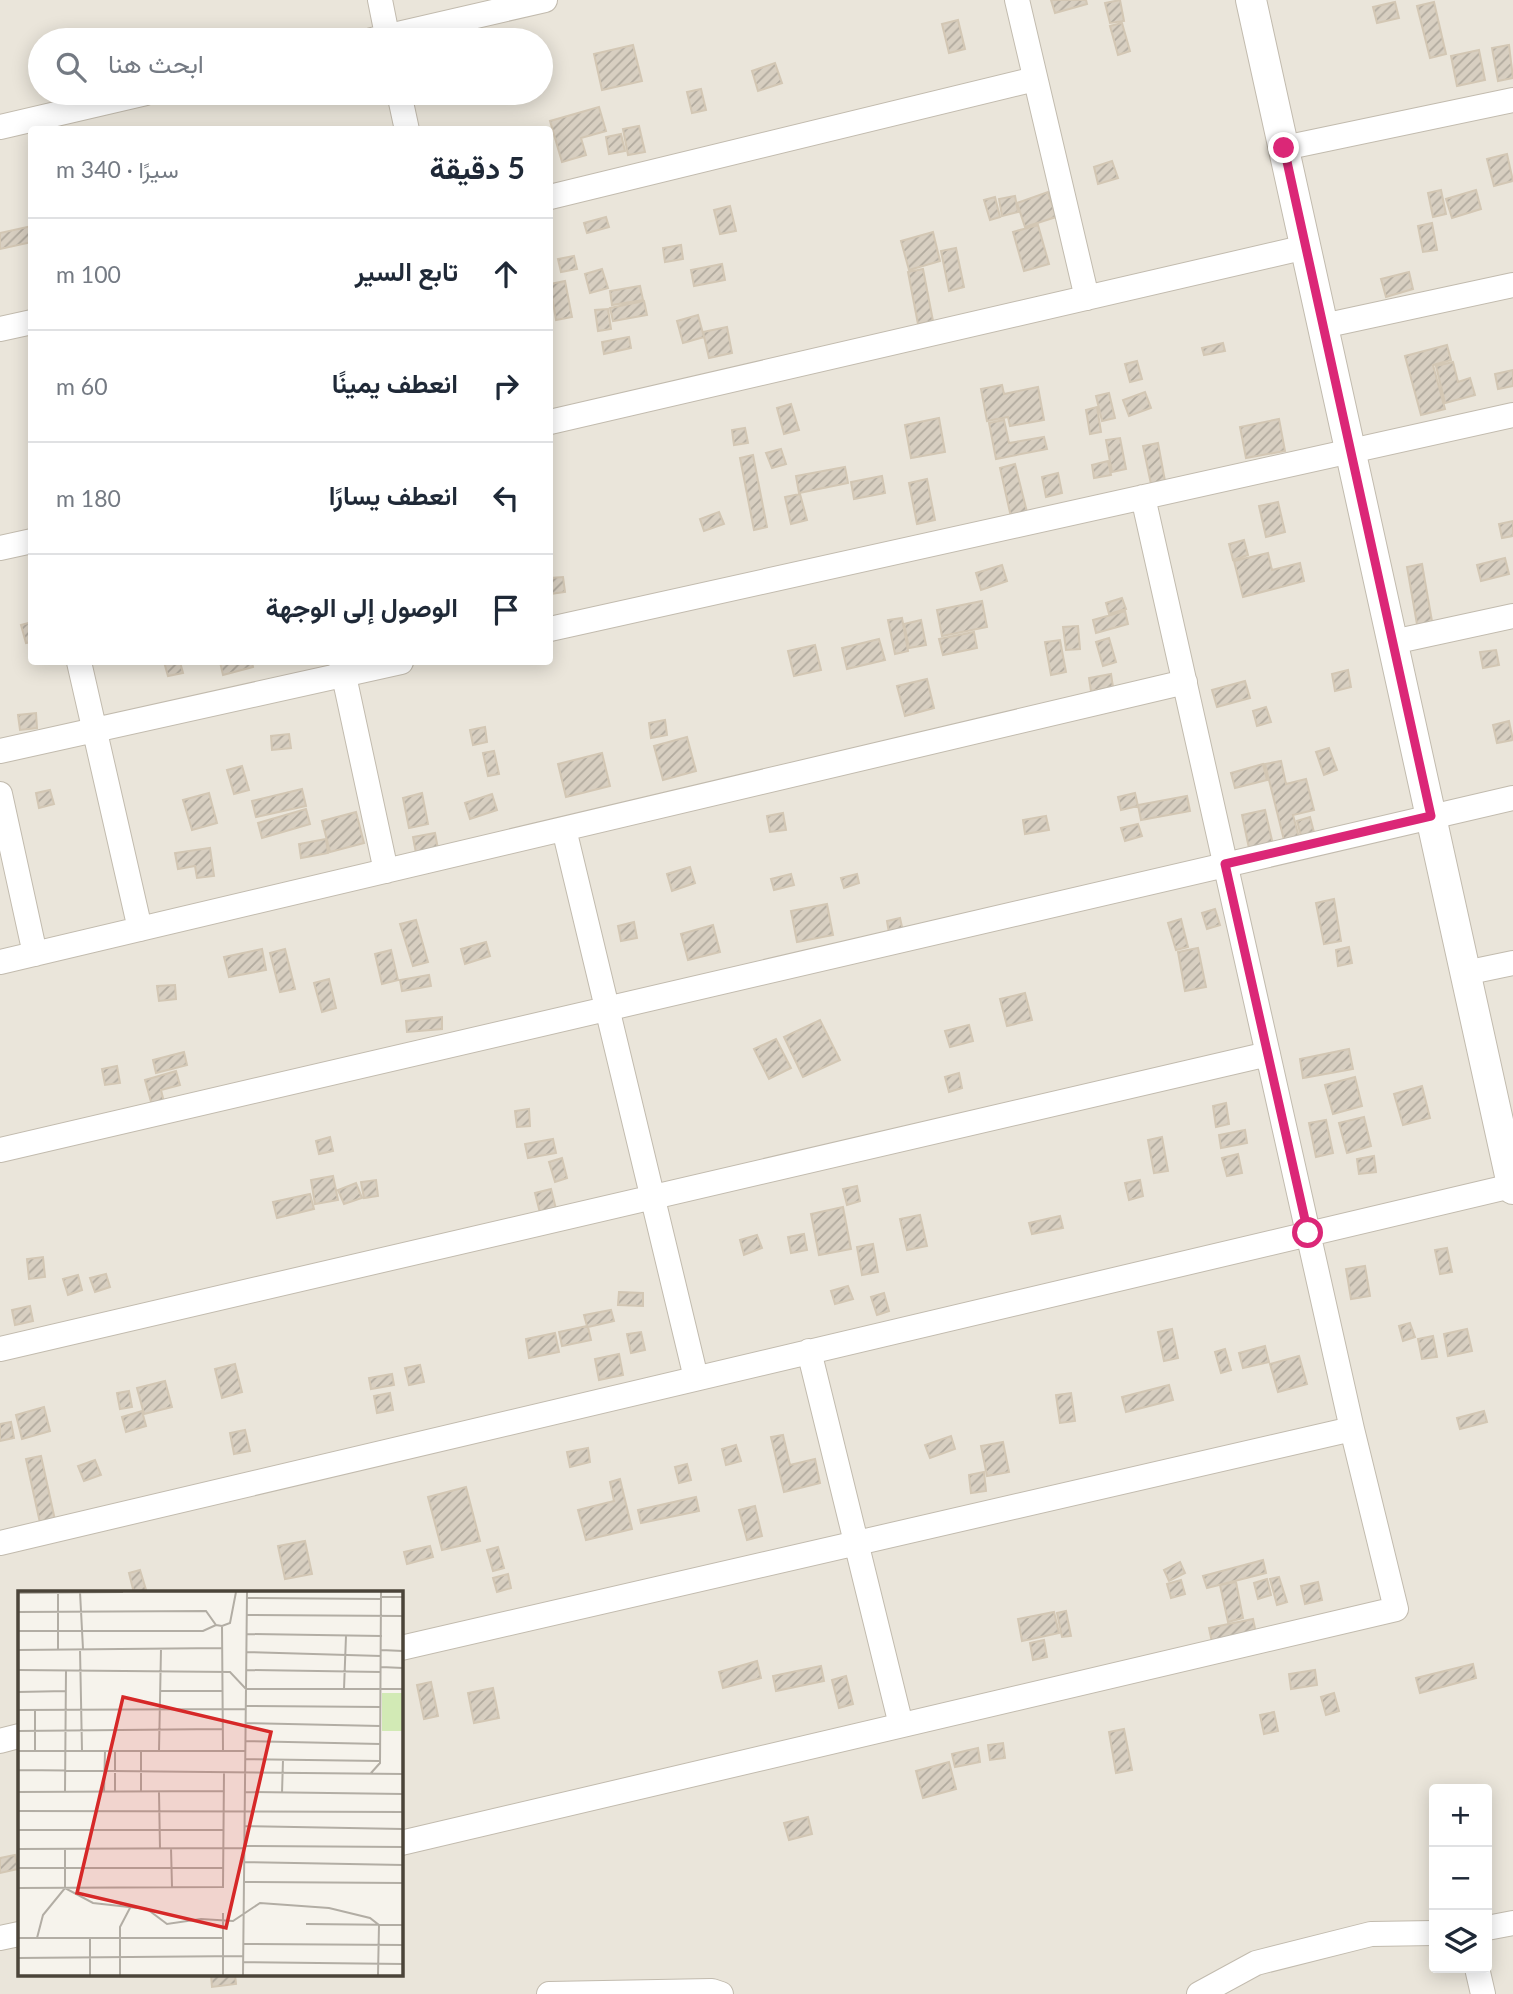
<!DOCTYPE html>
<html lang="ar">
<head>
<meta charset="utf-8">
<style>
	body { margin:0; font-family:Lato,Vazirmatn,sans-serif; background:#f2f2f3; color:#1f2937; direction:rtl }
	.controls { position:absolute; right:21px; bottom:21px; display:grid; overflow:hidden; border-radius:7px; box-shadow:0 4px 18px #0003 }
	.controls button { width:63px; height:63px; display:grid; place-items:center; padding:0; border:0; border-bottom:2px solid #e0e1e3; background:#fff; color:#1f2937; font:35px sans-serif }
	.stop { position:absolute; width:21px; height:21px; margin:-16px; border:5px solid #db2777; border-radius:50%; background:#fff }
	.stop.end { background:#db2777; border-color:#fff; box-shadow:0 2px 7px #0008 }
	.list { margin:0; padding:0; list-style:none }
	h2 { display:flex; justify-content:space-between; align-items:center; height:91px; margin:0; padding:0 28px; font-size:30px }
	h2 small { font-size:23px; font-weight:400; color:#747a83 }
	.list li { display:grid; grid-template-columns:46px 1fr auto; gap:21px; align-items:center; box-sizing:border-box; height:112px; padding:0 28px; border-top:2px solid #e0e1e3 }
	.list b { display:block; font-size:26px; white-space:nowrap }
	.list em { font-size:23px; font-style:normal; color:#747a83 }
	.icon { flex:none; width:38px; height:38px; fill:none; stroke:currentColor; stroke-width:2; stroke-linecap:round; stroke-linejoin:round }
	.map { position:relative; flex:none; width:1513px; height:1994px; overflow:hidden; direction:ltr }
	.search { position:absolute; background:#fff; box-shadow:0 4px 18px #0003; left:28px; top:28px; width:525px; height:77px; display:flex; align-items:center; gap:18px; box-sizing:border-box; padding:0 24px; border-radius:38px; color:#747a83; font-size:26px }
	.panel { position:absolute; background:#fff; box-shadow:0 4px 18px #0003; left:28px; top:126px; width:525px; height:539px; border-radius:7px; direction:rtl }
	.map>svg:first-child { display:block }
</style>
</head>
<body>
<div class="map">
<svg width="1513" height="1994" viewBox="0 0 1513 1994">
	<defs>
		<pattern id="building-hatch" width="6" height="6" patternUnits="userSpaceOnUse" patternTransform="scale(1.75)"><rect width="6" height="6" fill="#d8cfc1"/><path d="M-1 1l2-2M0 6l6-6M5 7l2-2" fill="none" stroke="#b1aa9e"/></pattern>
	</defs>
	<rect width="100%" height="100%" fill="#f6f3ec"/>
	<!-- residential -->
	<path fill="#eae5da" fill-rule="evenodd" d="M0,0H1513V1994H0ZM40,40H541V93H40ZM32,130H550V662H32ZM19,1593H401V1975H19ZM1434,1789H1487V1968H1434Z"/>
	<!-- building -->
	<path fill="url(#building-hatch)" stroke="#d3c7b4" stroke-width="2" d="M1051,0H1086L1087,4L1055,13Z
		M1120,0L1124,21L1110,23L1105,3Z
		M1395,2L1399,18L1377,23L1373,7Z
		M1434,2L1446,54L1430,58L1417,6Z
		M958,20L965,49L949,53L942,24Z
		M1122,23L1130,51L1118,55L1110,26Z
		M633,45L642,81L602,90L594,54Z
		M1509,45L1513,78L1498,81L1492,48Z
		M1479,50L1485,80L1457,86L1451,56Z
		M775,63L782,83L758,91L752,71Z
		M701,89L706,110L692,113L687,92Z
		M599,107L606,131L581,138L586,155L562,162L550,121Z
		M639,126L645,152L628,155L623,129Z
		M621,134L625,151L609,154L606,137Z
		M1507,154L1513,181L1494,186L1487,159Z
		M1112,161L1118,178L1098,184L1094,167Z
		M1441,190L1446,214L1433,217L1428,193Z
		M1476,190L1481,209L1452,218L1446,199Z
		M1048,192L1056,217L1025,227L1017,203Z
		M1015,196L1018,212L1002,216L999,199Z
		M995,197L1000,217L990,220L984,200Z
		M730,206L736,231L720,234L714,210Z
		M606,217L609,227L587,233L584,223Z
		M1432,223L1437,250L1423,252L1418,226Z
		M1038,225L1049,264L1024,271L1013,232Z
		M32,226V242L0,249V233Z
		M933,232L940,261L909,270L901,241Z
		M681,245L683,259L665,262L663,248Z
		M956,248L964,287L949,291L941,251Z
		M574,256L577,269L561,272L558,259Z
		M722,264L725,280L694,286L691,270Z
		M602,269L608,288L590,293L585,274Z
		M923,269L933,321L918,324L908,272Z
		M1409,272L1413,289L1386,297L1381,279Z
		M565,281L572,317L556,320L550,284Z
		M640,286L643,300L612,305L610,291Z
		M644,301L647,315L613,321L610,308Z
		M608,309L611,329L598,331L595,310Z
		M698,315L704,337L683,343L677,321Z
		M727,327L732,353L709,358L703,332Z
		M629,337L631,348L604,354L602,342Z
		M1223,343L1225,351L1204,355L1202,348Z
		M1447,345L1451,360L1433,365L1445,409L1421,415L1405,356Z
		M1137,361L1142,379L1130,382L1125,364Z
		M1453,362L1458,382L1470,378L1475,395L1445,403L1436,366Z
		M1513,370V386L1498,389L1495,374Z
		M1002,385L1004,394L1038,387L1044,420L1010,426L1008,417L987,421L981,389Z
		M1145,392L1151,408L1129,416L1123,400Z
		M1109,393L1115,418L1102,421L1096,396Z
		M791,404L799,430L784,434L777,408Z
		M1097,407L1101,432L1090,434L1086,410Z
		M939,418L945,452L911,458L905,425Z
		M1279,419L1285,451L1246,458L1240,427Z
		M1004,420L1009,443L1044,437L1047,449L996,459L989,423Z
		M745,428L748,443L734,445L732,430Z
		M1120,438L1126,469L1112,472L1106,440Z
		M1158,443L1165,481L1151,484L1143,446Z
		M781,449L786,464L772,468L766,453Z
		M753,455L767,527L754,530L740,458Z
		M1108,461L1111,475L1094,478L1092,465Z
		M1015,464L1027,512L1011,517L1000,468Z
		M845,467L848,483L799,493L796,476Z
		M1058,473L1062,493L1046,497L1042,477Z
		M882,476L885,493L854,499L851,482Z
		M927,479L935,520L917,524L909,483Z
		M800,494L807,520L791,524L785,497Z
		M1278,502L1285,532L1266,537L1259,506Z
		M719,512L724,524L704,531L700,519Z
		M1513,521V536L1502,538L1499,524Z
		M1244,540L1248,555L1233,560L1229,544Z
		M1268,553L1272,570L1300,563L1304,581L1243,597L1234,561Z
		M1505,558L1509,574L1481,581L1477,565Z
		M1422,564L1433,627L1418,630L1407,567Z
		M1002,565L1007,581L981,590L976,573Z
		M563,577L565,592L550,594V578Z
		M1122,598L1126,609L1109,614L1106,603Z
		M982,601L987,627L942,636L937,610Z
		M1125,611L1128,624L1096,633L1093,620Z
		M902,618L908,651L895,654L888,620Z
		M921,620L926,645L909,648L904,624Z
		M32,622V642L26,643L21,625Z
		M1078,626L1080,649L1066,650L1063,627Z
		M974,632L977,648L943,655L939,639Z
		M1109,638L1116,662L1103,666L1096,642Z
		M879,639L885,660L847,669L842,648Z
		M1060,640L1066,672L1051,675L1045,642Z
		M815,645L821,670L794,676L788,651Z
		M1496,650L1499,665L1483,668L1480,652Z
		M164,662H180L183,673L168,676Z
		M220,662H252L253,667L223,675Z
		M1348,670L1351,687L1335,691L1332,674Z
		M1111,674L1113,687L1091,691L1089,678Z
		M927,679L934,708L905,716L897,686Z
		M1245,681L1250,698L1217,707L1212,690Z
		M1266,707L1271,722L1257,726L1253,711Z
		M36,713L37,728L20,730L18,715Z
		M665,720L667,735L651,738L649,723Z
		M1509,721L1513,740L1497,743L1493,725Z
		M485,727L487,742L473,745L470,730Z
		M289,734L291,748L272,750L271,736Z
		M687,737L696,771L663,780L654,746Z
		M1329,748L1337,770L1324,775L1316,752Z
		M494,751L499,774L488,776L483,753Z
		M602,753L610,786L566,797L558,764Z
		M1281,761L1286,784L1306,779L1314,810L1293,815L1300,841L1285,844L1265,764Z
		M1263,764L1267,780L1235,788L1231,773Z
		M242,766L249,790L234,794L227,770Z
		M302,789L306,806L256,817L252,801Z
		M50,790L54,804L39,808L36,793Z
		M209,793L217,823L192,830L183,800Z
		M422,793L428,824L409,828L403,798Z
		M1135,793L1138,806L1121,810L1118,797Z
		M492,794L497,810L470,819L465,803Z
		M1187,796L1190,811L1141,820L1138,805Z
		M306,809L310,824L262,838L258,823Z
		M1265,810L1274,849L1250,853L1242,815Z
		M356,812L364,843L330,852L322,821Z
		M783,813L786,830L770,832L767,816Z
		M1046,816L1049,830L1025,834L1023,820Z
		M1310,817L1315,836L1302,840L1297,821Z
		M1138,824L1142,836L1125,841L1121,828Z
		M435,833L438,849L416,853L413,837Z
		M326,839L328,853L301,858L299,844Z
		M210,848L214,876L197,878L195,866L178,869L175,853Z
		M690,867L695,883L672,891L667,874Z
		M791,874L794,885L774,890L771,879Z
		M857,874L859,883L844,888L841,878Z
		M1334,899L1341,941L1324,944L1316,903Z
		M827,904L833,935L797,942L791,911Z
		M1215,909L1220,925L1207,929L1202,913Z
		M900,918L904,936L890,939L887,921Z
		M1181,919L1188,947L1176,950L1168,923Z
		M416,920L428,962L413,966L400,924Z
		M634,922L637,938L621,941L618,926Z
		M713,925L720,952L688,960L681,934Z
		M486,942L490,956L465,964L461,949Z
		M1349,947L1352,963L1338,966L1336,950Z
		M1198,948L1206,987L1185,991L1178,952Z
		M262,949L266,970L229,977L224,957Z
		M285,949L295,989L280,992L270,953Z
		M391,950L398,980L382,984L375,954Z
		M429,975L431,986L402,991L400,980Z
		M329,979L336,1008L322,1012L314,983Z
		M175,985L176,999L159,1001L157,986Z
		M1025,993L1032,1020L1007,1026L1000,999Z
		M442,1017V1029L407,1032L406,1021Z
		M820,1020L840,1060L803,1077L784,1037Z
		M969,1025L973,1041L950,1047L945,1031Z
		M776,1039L791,1068L769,1079L754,1049Z
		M1349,1049L1353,1069L1303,1078L1300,1059Z
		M184,1052L187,1065L156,1073L153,1060Z
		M117,1066L120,1083L105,1085L102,1069Z
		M176,1071L180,1085L161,1090L165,1106L153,1109L145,1080Z
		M959,1073L962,1088L949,1092L945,1077Z
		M1355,1077L1362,1106L1333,1114L1325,1085Z
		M1422,1086L1430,1118L1403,1125L1394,1094Z
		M1226,1103L1229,1124L1216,1127L1213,1106Z
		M529,1109L530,1126L517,1127L515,1111Z
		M1364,1117L1371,1146L1347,1153L1339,1123Z
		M1326,1120L1333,1153L1316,1157L1309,1123Z
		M1245,1130L1247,1143L1221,1148L1219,1135Z
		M330,1137L333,1151L319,1154L316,1141Z
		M1162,1137L1168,1171L1154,1173L1148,1140Z
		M553,1139L556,1153L528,1158L525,1144Z
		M1238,1154L1242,1173L1227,1176L1222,1158Z
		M1374,1156L1376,1172L1359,1174L1357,1159Z
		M562,1158L567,1178L555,1182L549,1162Z
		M333,1176L338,1200L315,1204L311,1180Z
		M376,1180L378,1196L364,1198L361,1182Z
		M1140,1180L1143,1196L1129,1200L1125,1183Z
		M356,1183L362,1198L344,1204L338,1190Z
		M857,1186L860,1201L847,1205L843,1189Z
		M551,1189L556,1209L540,1213L535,1193Z
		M310,1194L314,1209L277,1218L273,1202Z
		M843,1207L851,1249L819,1255L811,1214Z
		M920,1215L927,1246L907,1250L900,1219Z
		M1060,1216L1063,1228L1032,1234L1029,1223Z
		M804,1234L807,1250L791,1253L788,1237Z
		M757,1235L762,1248L744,1255L740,1240Z
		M873,1244L878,1272L862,1275L857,1247Z
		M1447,1248L1452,1272L1440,1274L1435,1250Z
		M43,1257L45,1277L29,1279L27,1259Z
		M1365,1266L1370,1296L1351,1299L1346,1269Z
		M106,1274L110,1287L95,1292L90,1278Z
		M78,1275L82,1290L68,1295L63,1279Z
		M848,1286L853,1299L835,1304L831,1291Z
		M619,1292L643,1293V1306L618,1305Z
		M884,1293L889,1311L877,1315L871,1297Z
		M30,1306L33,1321L15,1325L12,1310Z
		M611,1310L614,1321L588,1327L591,1340L562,1346L559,1332L587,1326L584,1315Z
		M1410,1323L1415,1337L1403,1341L1399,1326Z
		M1172,1329L1178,1358L1164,1361L1158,1332Z
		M1467,1329L1472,1351L1448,1356L1444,1334Z
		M641,1332L645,1350L631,1353L627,1334Z
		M555,1333L559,1352L529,1358L526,1339Z
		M1433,1336L1437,1357L1422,1359L1418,1339Z
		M1265,1346L1269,1362L1243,1368L1239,1353Z
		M1225,1349L1231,1370L1221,1373L1215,1352Z
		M619,1354L623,1375L599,1380L595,1359Z
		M1299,1356L1307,1384L1278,1392L1270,1364Z
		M235,1364L242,1392L222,1398L215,1369Z
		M420,1365L424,1382L409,1385L405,1368Z
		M392,1374L394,1385L371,1389L369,1378Z
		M165,1381L172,1407L144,1414L137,1388Z
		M1169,1385L1173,1400L1126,1412L1122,1397Z
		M129,1391L132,1407L120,1409L117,1393Z
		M390,1393L393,1410L377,1413L374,1396Z
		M1071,1393L1075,1421L1060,1423L1056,1395Z
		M44,1407L50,1431L22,1439L16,1415Z
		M142,1411L146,1426L126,1432L122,1417Z
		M1484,1411L1487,1422L1460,1429L1457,1418Z
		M11,1422L14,1438L0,1441V1424Z
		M245,1430L250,1451L234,1454L230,1433Z
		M783,1435L790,1465L815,1459L820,1483L784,1492L771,1437Z
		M951,1436L955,1449L930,1458L925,1445Z
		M1003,1442L1009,1472L987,1476L981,1446Z
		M736,1445L741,1461L726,1465L722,1449Z
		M588,1448L590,1462L570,1467L567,1452Z
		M41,1456L57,1529L42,1532L26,1459Z
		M95,1460L101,1475L84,1481L78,1466Z
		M687,1464L691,1480L679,1483L675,1467Z
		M984,1472L986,1491L971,1493L969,1475Z
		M620,1479L632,1529L586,1540L578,1510L614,1501L610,1482Z
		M466,1487L480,1541L442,1550L428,1497Z
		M696,1497L699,1511L641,1523L638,1510Z
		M755,1506L762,1536L747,1540L739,1510Z
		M305,1541L312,1574L285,1579L278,1546Z
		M430,1546L433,1557L407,1564L404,1552Z
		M498,1547L504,1568L493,1571L487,1550Z
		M1263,1560L1266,1573L1207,1588L1203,1576Z
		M1180,1562L1185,1573L1169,1581L1164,1570Z
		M140,1570L147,1593H134L129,1573Z
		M508,1574L511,1588L497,1592L493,1578Z
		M1279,1577L1287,1602L1277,1605L1270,1579Z
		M1267,1579L1271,1595L1258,1599L1254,1583Z
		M1181,1580L1185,1594L1171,1598L1167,1584Z
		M1236,1582L1243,1618L1228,1622L1220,1585Z
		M1318,1582L1322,1600L1305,1604L1301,1586Z
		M1066,1611L1071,1636L1062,1637L1057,1613Z
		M1054,1612L1059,1633L1022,1641L1018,1619Z
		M1253,1619L1257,1638L1213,1647L1209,1628Z
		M1044,1640L1047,1657L1033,1660L1030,1643Z
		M757,1661L761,1678L723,1688L719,1672Z
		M1473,1664L1476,1678L1420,1693L1416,1678Z
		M821,1666L824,1681L776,1691L773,1676Z
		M1315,1670L1317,1685L1291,1689L1289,1674Z
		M846,1676L853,1704L839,1708L832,1680Z
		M431,1682L438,1716L424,1719L417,1685Z
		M493,1688L499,1718L474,1723L468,1693Z
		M1334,1693L1339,1711L1326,1715L1321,1697Z
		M1274,1712L1278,1731L1264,1734L1260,1715Z
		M1124,1729L1132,1770L1116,1773L1109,1732Z
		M1003,1743L1005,1758L990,1760L988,1745Z
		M978,1748L980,1762L955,1767L952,1754Z
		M949,1762L956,1789L923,1798L916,1771Z
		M808,1817L812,1834L789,1840L784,1823Z
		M15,1855L18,1869L0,1873V1858Z
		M211,1975H235L236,1984L212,1987Z"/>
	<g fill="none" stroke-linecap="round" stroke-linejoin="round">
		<defs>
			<path id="minor" d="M380,0L388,40
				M1017,0L1087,298
				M372,40L545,0
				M399,93L407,130
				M0,127L146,93
				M1284,148L1513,100
				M550,197L1035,79
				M1323,326L1513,285
				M0,329L32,322
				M550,422L1306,247
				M0,548L32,541
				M550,629L1513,415
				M1393,642L1513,616
				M79,662L140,929
				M341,662L386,871
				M0,751L401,662
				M0,794L35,954
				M564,829L696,1378
				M0,962L1185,682
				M1465,973L1513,963
				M0,1150L1513,798
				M0,1349L1268,1054
				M809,1351L901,1725
				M0,1543L1512,1186
				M401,1648L1352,1429
				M0,1741L19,1736
				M401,1843L1396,1609L1352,1429L1143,497
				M1487,1928L1513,1923
				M0,1938L19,1934
				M1477,1968L1483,1994
				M549,1994L712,1991L721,1994
				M1199,1994L1256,1963L1371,1934L1434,1933"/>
			<path id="tertiary" d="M1251,0L1513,1189"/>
		</defs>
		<!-- minor casing -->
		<use href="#minor" stroke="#c2bbae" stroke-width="26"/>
		<!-- tertiary casing -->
		<use href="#tertiary" stroke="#c2bbae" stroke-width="32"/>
		<!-- minor -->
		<use href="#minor" stroke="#fff" stroke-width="24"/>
		<!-- tertiary -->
		<use href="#tertiary" stroke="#fff" stroke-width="30"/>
	</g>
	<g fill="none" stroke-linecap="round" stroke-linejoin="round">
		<!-- route -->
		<path stroke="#db2777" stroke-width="9" d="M1284,148L1431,816L1225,864L1308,1233"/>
	</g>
	<!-- overview -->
	<g transform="translate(18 1591)">
		<rect width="385" height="385" fill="#f6f3ec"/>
		<path d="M364,102H385V140H364Z" fill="#d2eab5"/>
		<path fill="none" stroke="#b2ada4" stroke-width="2" d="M40,1V59M62,1L65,58M0,2L105,1M363,6H385M229,7L363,8M0,21L188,20L198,34L204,35L212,32L218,1M229,24L385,25M204,35L205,160M0,40H185L198,34M228,43L364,45M62,58L64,160M0,59L205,57M363,59L385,60M228,61L363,65M363,76L385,77M0,79L212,81L228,98H385M228,79L363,81M326,98L328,45M142,100H204M0,101L48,100M0,114V140M228,115L363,116M0,119L228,118M227,132L362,135M0,140L204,138M227,150L362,153M0,160H227M17,160V119M141,160L143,58M227,168L362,170M0,179L385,183M353,182L362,172L363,1M0,201L205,200M0,201V160M47,201L48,79M86,201L87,160M97,201V160M123,201V160M141,201L142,258M227,201L385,203M264,202L265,169M0,220L385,221M226,235L385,238M0,239H205M226,255L385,256M153,257L154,296M0,258L226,257M47,258V297M226,271L385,274M0,277H205M226,291L385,292M0,297L205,296L206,181M288,333L385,334M0,347H205M19,347L25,324L47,297L75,312L129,318L149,333L183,328L215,330L242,312L311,317L352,327L361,334L360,384M72,347V384M225,353L385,354M0,367L225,365M225,371L385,373M102,384V336L113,315M205,384V322M225,384L229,1"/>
		<path fill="#d62828" fill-opacity="0.15" stroke="#d62828" stroke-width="3.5" d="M105,106L253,141L208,337L59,302Z"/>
		<rect width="385" height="385" fill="none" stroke="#4b4439" stroke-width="3.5"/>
	</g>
</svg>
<div class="controls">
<button>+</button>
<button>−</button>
<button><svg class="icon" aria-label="layers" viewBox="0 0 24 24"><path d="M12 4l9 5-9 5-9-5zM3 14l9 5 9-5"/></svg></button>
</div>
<div class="stop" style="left:1308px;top:1233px"></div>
<div class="stop end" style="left:1284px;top:148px"></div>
<div class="search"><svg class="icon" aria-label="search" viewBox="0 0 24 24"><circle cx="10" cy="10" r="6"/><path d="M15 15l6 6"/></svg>ابحث هنا</div>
<section class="panel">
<h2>5 دقيقة<small>سيرًا · 340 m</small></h2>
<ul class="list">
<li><svg class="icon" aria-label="ahead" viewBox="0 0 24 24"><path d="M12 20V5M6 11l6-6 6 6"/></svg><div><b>تابع السير</b></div><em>100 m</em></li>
<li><svg class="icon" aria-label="right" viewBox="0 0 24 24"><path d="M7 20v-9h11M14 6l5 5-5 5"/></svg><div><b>انعطف يمينًا</b></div><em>60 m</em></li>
<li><svg class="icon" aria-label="left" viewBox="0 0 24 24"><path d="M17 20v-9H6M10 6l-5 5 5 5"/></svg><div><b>انعطف يسارًا</b></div><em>180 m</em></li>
<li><svg class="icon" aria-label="arrive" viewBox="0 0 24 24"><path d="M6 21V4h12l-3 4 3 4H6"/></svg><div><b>الوصول إلى الوجهة</b></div></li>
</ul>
</section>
</div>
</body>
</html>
